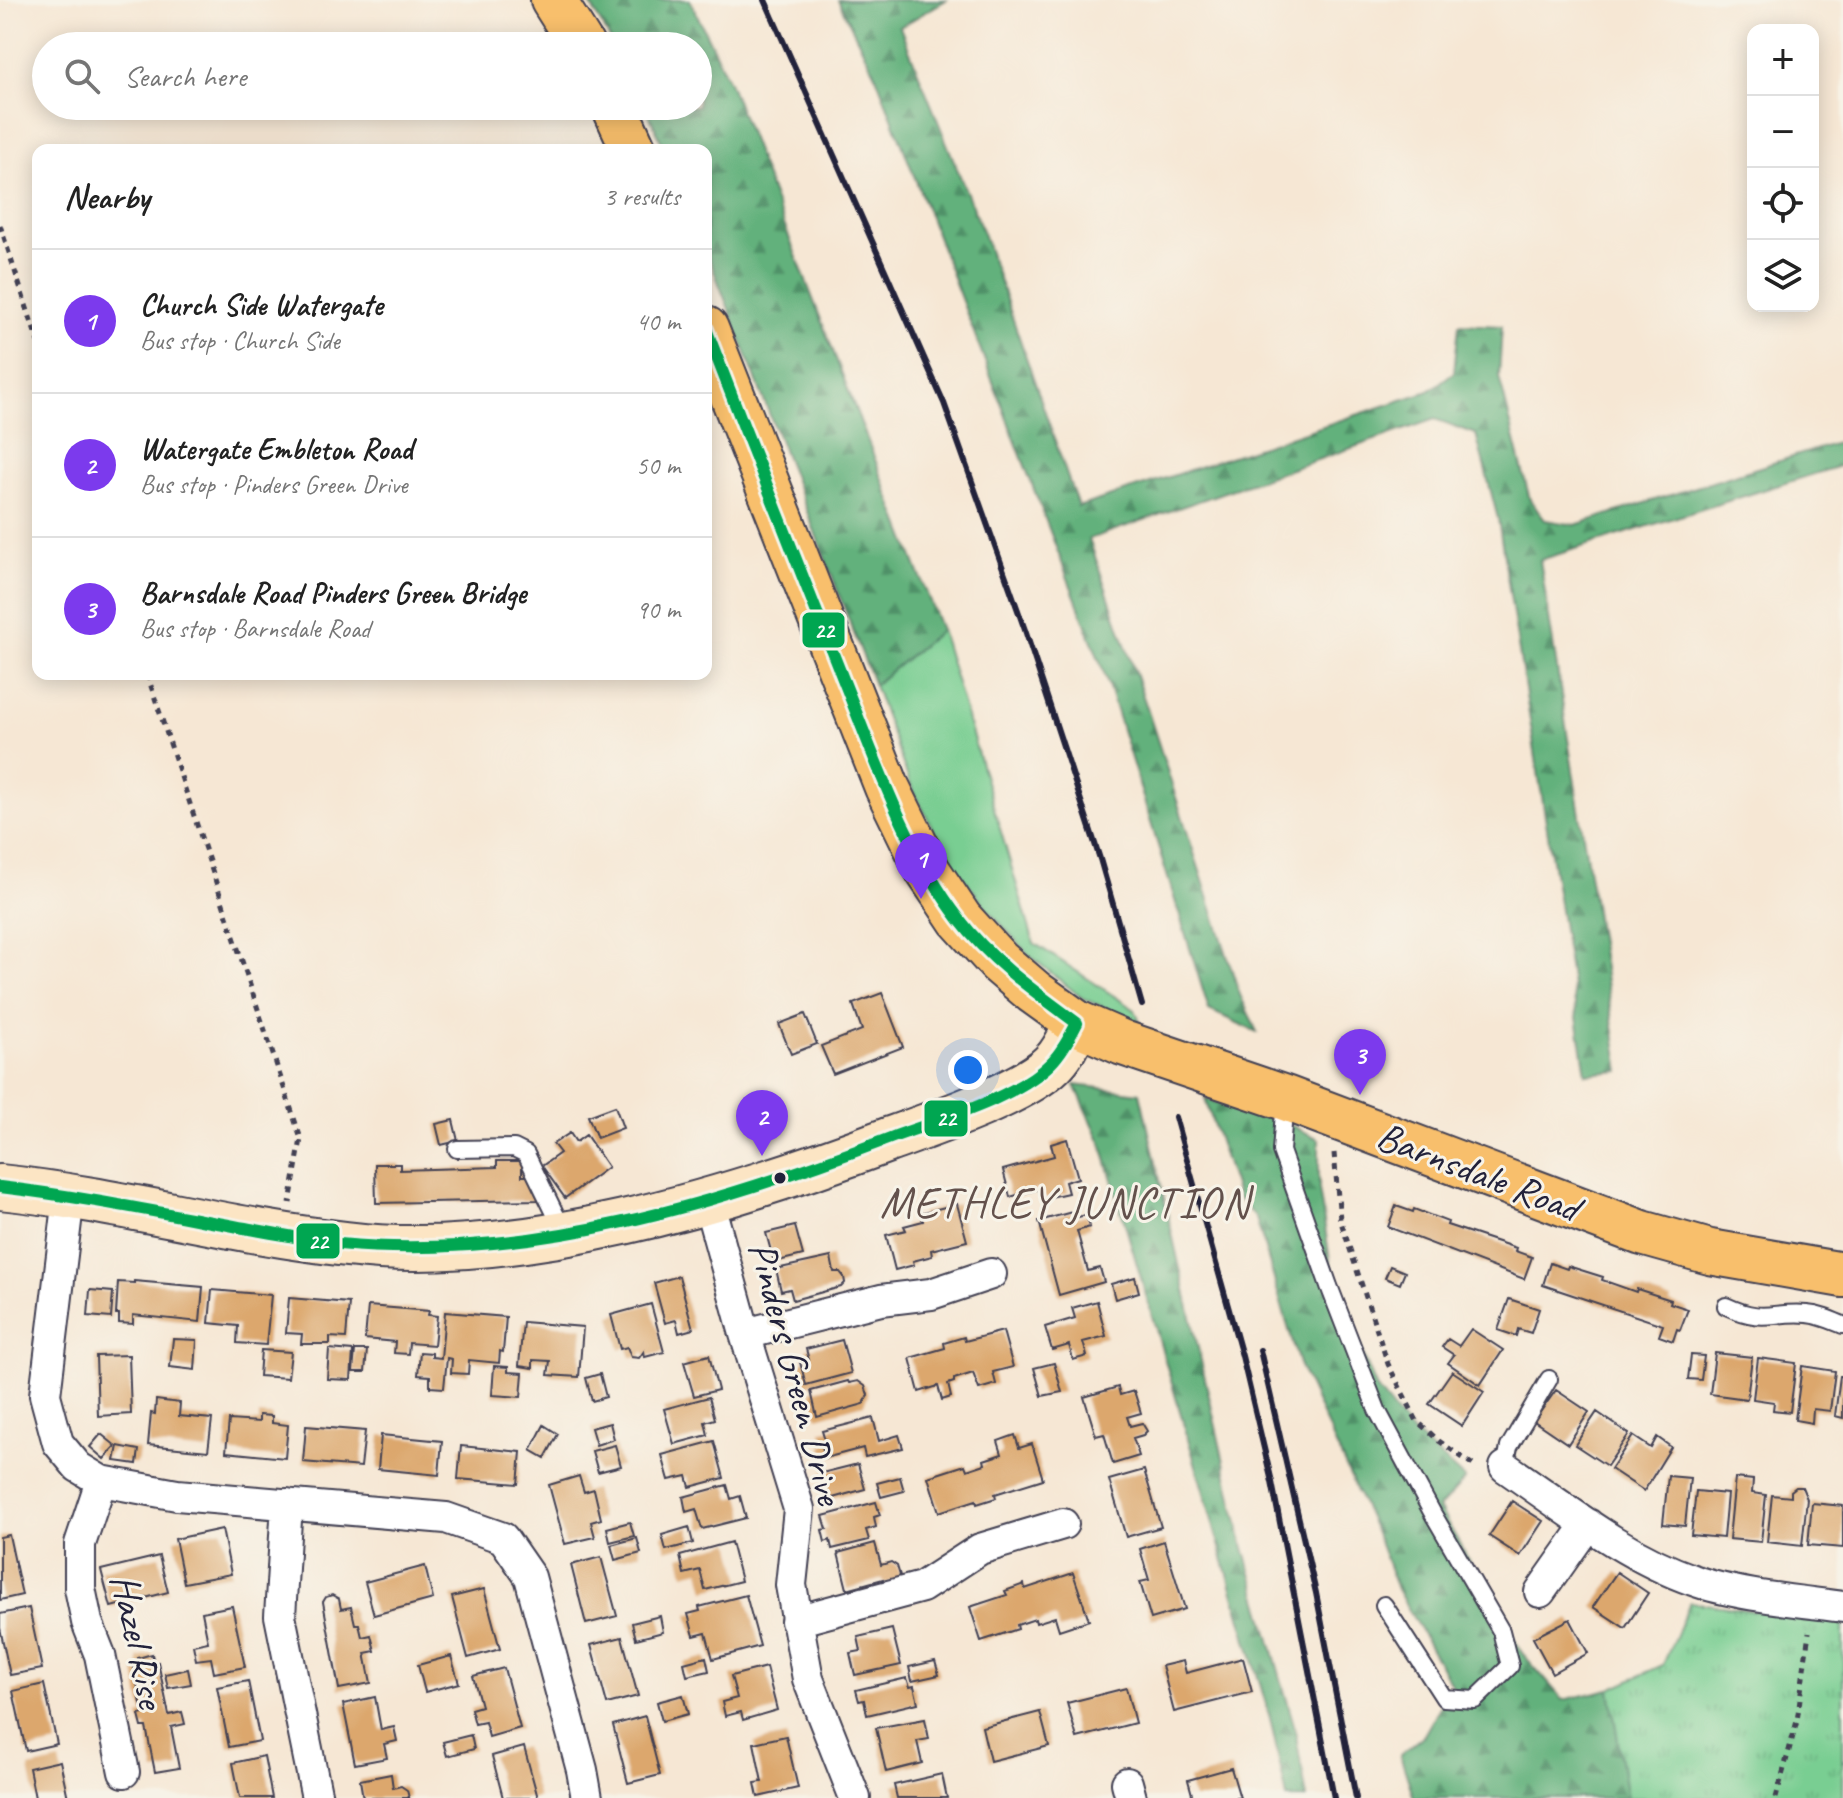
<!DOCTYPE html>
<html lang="en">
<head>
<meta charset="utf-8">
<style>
	body { margin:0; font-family:Caveat,sans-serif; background:#f2f2f2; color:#222 }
	.controls { position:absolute; right:24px; top:24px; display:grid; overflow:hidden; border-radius:16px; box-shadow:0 4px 20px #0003 }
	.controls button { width:72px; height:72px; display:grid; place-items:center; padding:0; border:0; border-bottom:2px solid #e0e0e0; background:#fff; color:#222; font:40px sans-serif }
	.you { position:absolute; left:968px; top:1070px; width:28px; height:28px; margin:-20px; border:6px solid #fff; border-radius:50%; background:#1a73e8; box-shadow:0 0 0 12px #1a73e833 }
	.badge { display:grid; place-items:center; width:52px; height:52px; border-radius:50%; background:#7c3aed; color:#fff; font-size:26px; font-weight:700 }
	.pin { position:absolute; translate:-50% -66px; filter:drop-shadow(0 2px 4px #0008) }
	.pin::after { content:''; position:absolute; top:42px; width:28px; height:24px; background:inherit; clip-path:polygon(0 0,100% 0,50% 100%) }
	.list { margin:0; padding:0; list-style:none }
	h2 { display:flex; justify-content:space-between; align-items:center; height:104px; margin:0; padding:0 32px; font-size:34px }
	h2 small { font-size:26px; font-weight:400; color:#767676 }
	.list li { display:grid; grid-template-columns:52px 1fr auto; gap:24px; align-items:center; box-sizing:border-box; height:144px; padding:0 32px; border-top:2px solid #e0e0e0 }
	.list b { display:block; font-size:30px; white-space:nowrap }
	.list p { margin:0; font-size:26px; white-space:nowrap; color:#767676 }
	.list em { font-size:26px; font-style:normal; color:#767676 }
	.icon { flex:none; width:44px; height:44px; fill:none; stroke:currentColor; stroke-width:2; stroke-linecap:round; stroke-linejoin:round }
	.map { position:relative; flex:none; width:1843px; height:1798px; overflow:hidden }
	.search { position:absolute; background:#fff; box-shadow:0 4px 20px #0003; left:32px; top:32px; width:680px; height:88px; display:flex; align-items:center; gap:20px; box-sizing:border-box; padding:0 28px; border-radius:44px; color:#767676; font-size:30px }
	.panel { position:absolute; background:#fff; box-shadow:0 4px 20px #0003; left:32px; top:144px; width:680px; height:536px; border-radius:16px }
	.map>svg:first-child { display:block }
</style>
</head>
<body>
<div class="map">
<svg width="1843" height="1798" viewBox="0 0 1843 1798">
	<defs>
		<pattern id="forest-firs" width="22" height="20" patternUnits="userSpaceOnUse" patternTransform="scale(2)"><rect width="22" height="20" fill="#62b17c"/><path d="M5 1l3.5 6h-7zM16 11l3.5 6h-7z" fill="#509067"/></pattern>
		<pattern id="park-tufts" width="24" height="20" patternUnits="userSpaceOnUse" patternTransform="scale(2)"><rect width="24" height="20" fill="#79ce92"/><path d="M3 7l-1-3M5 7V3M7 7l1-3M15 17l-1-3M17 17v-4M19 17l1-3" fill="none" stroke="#68b17f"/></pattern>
	</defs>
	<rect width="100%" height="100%" fill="#f7f3e8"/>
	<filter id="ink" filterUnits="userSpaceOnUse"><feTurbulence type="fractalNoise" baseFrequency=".0125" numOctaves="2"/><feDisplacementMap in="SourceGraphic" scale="16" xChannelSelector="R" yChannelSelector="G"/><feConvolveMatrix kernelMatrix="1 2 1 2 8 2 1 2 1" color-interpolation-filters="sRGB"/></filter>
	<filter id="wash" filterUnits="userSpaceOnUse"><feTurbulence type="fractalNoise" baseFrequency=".006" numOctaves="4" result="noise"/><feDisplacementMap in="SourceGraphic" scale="32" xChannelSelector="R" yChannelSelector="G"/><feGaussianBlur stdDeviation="1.8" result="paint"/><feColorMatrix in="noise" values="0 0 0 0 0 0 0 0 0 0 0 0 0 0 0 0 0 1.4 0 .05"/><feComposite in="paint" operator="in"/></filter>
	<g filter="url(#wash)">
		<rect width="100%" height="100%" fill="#f6e7d4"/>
		<!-- grass -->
		<path fill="#79ce92" stroke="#4e7866" stroke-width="2" d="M941,630L1034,943L1135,1010L1140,1023L1082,998L1029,955L989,911L946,854L911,786L874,685Z"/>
		<!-- forest -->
		<path fill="url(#forest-firs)" stroke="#426a5c" stroke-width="2" d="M588,0H690L729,82L941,630L874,685L706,250V150H665L645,106H698V46H614Z
			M838,0H946L900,27L983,233L1078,507L1429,391L1454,372L1459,324L1502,326L1499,377L1530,500L1545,520L1575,525L1843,441V465L1540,560L1620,1071L1586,1074L1498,519L1476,434L1435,419L1089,539L1146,705L1240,995L1257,1032L1209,1010L1106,678L876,76Z
			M1075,1085L1140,1093L1242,1541L1294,1725L1307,1798H1287L1270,1718L1101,1142Z
			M1205,1099L1284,1122L1319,1139V1189L1334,1286L1377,1389L1408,1428L1465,1479L1439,1508L1522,1653L1563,1700L1610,1689L1627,1798H1414L1400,1755L1424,1735L1452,1686L1397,1589L1375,1531L1299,1364L1256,1218L1238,1198Z"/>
		<!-- park -->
		<path fill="url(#park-tufts)" stroke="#4e7866" stroke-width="2" d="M1690,1602L1843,1623V1798H1627L1610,1689L1663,1665Z"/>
		<g id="blocks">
			<!-- building -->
			<path fill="#dca76d" d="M882,993L903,1047L833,1074L821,1046L862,1030L853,1004Z
				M805,1014L817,1044L791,1054L779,1024Z
				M615,1106L623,1128L597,1138L588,1116Z
				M453,1120L458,1141L441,1145L436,1124Z
				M570,1133L576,1142L586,1135L608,1167L565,1198L542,1166L560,1153L553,1144Z
				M1067,1139L1078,1178L1065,1182L1068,1193L1041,1199L1039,1189L1010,1197L1003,1170L1054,1156L1051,1144Z
				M497,1161H522V1176H528L539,1200L376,1203L375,1164H400V1170L497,1167Z
				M957,1204L967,1241L931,1250L932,1256L913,1261L914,1265L895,1270L886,1235L906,1230L904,1226L923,1221L921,1213Z
				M1396,1206L1413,1212L1414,1209L1448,1222L1447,1225L1516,1248L1515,1251L1532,1257L1524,1279L1388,1227Z
				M1072,1212L1074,1218L1086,1215L1090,1227L1077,1231L1088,1271L1100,1268L1104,1282L1059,1295L1039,1221Z
				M795,1226L803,1255L774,1262L766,1233Z
				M831,1257L834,1272H840L844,1277L845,1283L841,1287L793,1300L790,1289L781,1291L776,1269Z
				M1550,1263L1567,1269L1568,1266L1603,1277L1602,1280L1636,1292L1637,1289L1671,1300L1670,1303L1688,1309L1680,1330L1677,1329L1673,1341L1659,1336L1663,1325L1543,1285Z
				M1390,1266L1405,1272L1400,1284L1385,1278Z
				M679,1276L693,1329L679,1333L676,1320L665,1323L654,1283Z
				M1135,1277L1139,1292L1115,1299L1111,1284Z
				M134,1281L203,1287L200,1322L133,1315V1324L119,1323V1314H116L118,1282L134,1283Z
				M90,1290L113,1292L111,1318L88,1316Z
				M212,1290L271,1295L266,1345L237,1343L238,1326L209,1323Z
				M289,1298L349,1303L346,1338L330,1337V1344H301L302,1334L286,1333Z
				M1509,1299L1539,1309L1531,1333L1518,1329L1516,1336L1498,1330Z
				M1097,1301L1106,1336L1083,1342L1087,1356L1073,1360L1069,1345L1052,1350L1045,1327L1075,1318L1072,1308Z
				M651,1304L664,1352L645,1357L644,1351L639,1358L631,1357L627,1347L620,1349L611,1315Z
				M368,1306L429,1311L428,1315L437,1316L434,1345L409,1343L408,1354L394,1353L395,1342L365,1339Z
				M445,1312L506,1317L503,1352L500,1351L499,1363L469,1360L468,1374L451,1373L452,1359L447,1358L444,1388L430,1387V1376L418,1375L420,1352L432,1353V1357L441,1358Z
				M523,1322L583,1327L579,1377L548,1375L550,1361L533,1360V1368L519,1366Z
				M1471,1329L1503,1350L1480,1385L1448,1363L1454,1355L1442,1347L1448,1339L1459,1346Z
				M1003,1331L1013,1367L993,1372L996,1384L979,1389L973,1373L954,1379V1382L948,1384L951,1397L942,1400L938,1386L919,1392L910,1358L945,1348L944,1343L964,1337L965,1341Z
				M173,1339L197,1340L195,1370L170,1367Z
				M842,1340L851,1373L806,1385L800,1362L809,1360L806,1349Z
				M329,1349L353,1351L351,1380L327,1379Z
				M261,1350L291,1352L288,1378L259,1376Z
				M355,1350H367L365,1372H353Z
				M1715,1353L1752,1357L1747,1399L1710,1394Z
				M129,1355L131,1414L98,1416L96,1356Z
				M709,1355L718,1390L694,1396L684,1362Z
				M1691,1355L1704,1356L1701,1380L1688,1379Z
				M1758,1358L1796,1363L1790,1412L1773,1410L1774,1402L1753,1399Z
				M1054,1363L1062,1392L1042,1396L1034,1368Z
				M494,1366L508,1367V1372L523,1373L521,1397L492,1395Z
				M1802,1366L1835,1371L1830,1411L1813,1409L1812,1423L1795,1420Z
				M1452,1371L1484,1392L1462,1426L1429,1404Z
				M600,1374L606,1397L592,1401L586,1378Z
				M1840,1376H1843V1418L1835,1416Z
				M848,1381L849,1383L858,1381L865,1386L868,1395L864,1404L817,1417L811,1391Z
				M1118,1387L1120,1395L1134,1391L1141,1413L1127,1417L1130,1426L1142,1423L1147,1431L1143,1435L1133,1438L1139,1456L1113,1464L1104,1434L1096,1436L1084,1397Z
				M1556,1390L1589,1412L1568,1444L1534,1421Z
				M709,1397L715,1419L705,1422L708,1435L674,1444L664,1409Z
				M156,1400L180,1403L179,1416L212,1419L208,1451L148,1445L151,1413L155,1414Z
				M1597,1412L1629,1434L1607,1466L1575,1445Z
				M259,1415L272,1416V1423L288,1425L285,1458L226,1452L229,1420L259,1422Z
				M873,1418L879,1441L899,1435L903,1448L865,1457L863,1448L825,1458L822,1446L826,1444L822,1431Z
				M610,1423L614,1439L596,1445L591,1428Z
				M544,1425L558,1434L545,1458L531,1450Z
				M306,1426L365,1431L361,1467L303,1462Z
				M101,1434L116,1446L104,1459L90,1447Z
				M381,1435L442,1441L439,1475L378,1469Z
				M1015,1435L1019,1448L1032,1444L1043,1479L995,1494L996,1498L977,1504L976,1500L939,1512L928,1477L965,1465L967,1470L985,1464L984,1460L1002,1454L998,1441Z
				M1633,1436L1651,1448L1657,1437L1671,1447L1644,1491L1611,1469Z
				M714,1441L724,1478L690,1487L687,1476L669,1480L662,1455Z
				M615,1445L621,1466L598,1472L592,1451Z
				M118,1446L139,1450L137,1464L115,1461Z
				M461,1446L521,1452L518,1484L458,1479Z
				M858,1464L865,1489L829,1499L822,1473Z
				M1144,1470L1161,1527L1126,1537L1109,1480Z
				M579,1476L584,1492L594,1489L601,1519L591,1522L595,1537L565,1544L549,1485Z
				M1668,1476L1690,1478L1685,1526L1663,1524Z
				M900,1477L904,1491L881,1497L877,1483Z
				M1735,1478L1753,1480L1752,1493L1766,1495L1761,1542L1729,1539Z
				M727,1485L731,1499L740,1496L746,1518L702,1529L696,1509L686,1512L683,1497Z
				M1796,1487H1802L1807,1499L1802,1546L1767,1542L1772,1495L1791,1497V1491Z
				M1696,1491L1727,1494L1723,1538L1691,1535Z
				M1512,1501L1543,1521L1520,1556L1489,1536Z
				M876,1502L880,1515L874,1517L876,1527L866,1530L869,1540L832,1549L830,1540L825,1542L822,1530L827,1529L823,1516Z
				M1812,1503L1843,1506V1548L1808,1545Z
				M630,1522L634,1536L610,1542L607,1528Z
				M689,1527L693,1543L666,1550L662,1535Z
				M222,1529L231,1574L184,1583L175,1539Z
				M9,1535L22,1595L0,1600V1537Z
				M637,1538L641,1553L615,1560L611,1545Z
				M1164,1541L1185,1609L1151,1619L1140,1582L1149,1580L1140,1549Z
				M731,1542L741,1581L705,1590L700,1570L684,1574L680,1556Z
				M875,1543L881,1565L891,1562L897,1566L901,1579L884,1584L883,1579L847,1589L838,1553Z
				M159,1556L168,1592L111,1607L101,1570Z
				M601,1557L617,1616L586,1624L571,1565Z
				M425,1566L433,1599L374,1615L365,1582Z
				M1617,1572L1648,1593L1625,1628L1593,1607Z
				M1073,1573L1089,1620L1059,1630L1055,1617L1036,1623L1035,1619L1017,1625L1018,1629L981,1641L970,1607L1007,1595L1005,1591L1024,1584L1025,1589Z
				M484,1589L500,1649L468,1658L452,1597Z
				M332,1595L339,1599L341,1609L351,1607L355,1624H359L362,1637L371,1635L375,1651L365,1653L371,1683L339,1689L323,1602L326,1597Z
				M746,1595L760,1646L713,1659L706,1633L694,1636L688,1614L700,1611L699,1607Z
				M232,1606L245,1667L214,1673L211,1658L196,1660L193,1645L208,1642L202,1612Z
				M29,1608L42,1669L10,1675L0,1628V1614Z
				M660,1616L663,1632L636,1639L632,1623Z
				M1570,1619L1588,1653L1552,1673L1533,1638Z
				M892,1629L901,1665L855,1675L850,1653L861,1651L858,1637Z
				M622,1637L638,1696L607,1704L591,1645Z
				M152,1654L154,1663L158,1662L169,1715L182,1712L185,1724L171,1727L179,1768L155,1772L146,1727H142L139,1715L143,1714L134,1667L139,1666L138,1658Z
				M451,1656L459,1683L425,1692L418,1665Z
				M706,1657L709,1671L687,1676L684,1663Z
				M1243,1658L1252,1692L1174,1712L1162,1666L1183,1661L1186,1673Z
				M935,1661L939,1675L912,1681L909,1667Z
				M766,1667L777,1710L743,1720L741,1712L725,1716L722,1702L737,1698L731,1676Z
				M504,1668L520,1728L489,1737L485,1722L475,1724L471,1709L481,1706L473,1676Z
				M188,1669L191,1684L168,1688L165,1674Z
				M907,1678L910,1687L914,1686L918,1703L867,1715L864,1700L859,1701L856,1690Z
				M248,1681L260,1741L229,1747L217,1687Z
				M44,1684L57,1744L26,1751L13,1691Z
				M1126,1688L1135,1723L1077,1738L1067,1703Z
				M683,1695L688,1714L662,1721L657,1702Z
				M375,1697L381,1730L394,1727L397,1741L384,1744L387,1758L355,1764L343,1704Z
				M1040,1712L1049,1746L990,1761L982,1727Z
				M645,1716L660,1775L628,1783L613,1725Z
				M925,1719L929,1739L917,1741L922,1763L886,1772L876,1728Z
				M471,1735L474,1749L447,1756L443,1742Z
				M786,1736L798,1788L758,1797L755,1783L762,1782L754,1743Z
				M524,1747L538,1798H503L492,1756Z
				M264,1756L272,1798H240L233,1763Z
				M60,1761L68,1798H35L29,1768Z
				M1231,1768L1240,1798H1193L1188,1780Z
				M391,1774L393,1788L401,1786L407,1790L409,1798H363L360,1780Z
				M942,1774L947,1798H897L894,1785Z"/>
		</g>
	</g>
	<g filter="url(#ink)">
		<use href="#blocks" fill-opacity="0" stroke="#424052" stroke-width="2"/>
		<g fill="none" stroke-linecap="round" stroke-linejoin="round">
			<defs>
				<path id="service" d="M1285,1099L1281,1151L1329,1286L1377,1410L1433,1514L1501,1631L1510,1666L1475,1700L1444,1698L1384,1605
					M457,1149L514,1148L526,1154L564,1232
					M1726,1306C1765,1324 1771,1311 1807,1314C1820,1315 1831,1320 1843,1325
					M1505,1467L1509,1447L1549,1379"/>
				<path id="minor" d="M69,1197L45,1395L58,1443L78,1467L101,1481L177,1495L446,1518L503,1538L530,1577L582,1770L587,1798
					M708,1200L745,1334L799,1509L791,1585L808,1679L855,1798
					M745,1334L881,1300L931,1294L991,1274
					M1505,1467C1564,1507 1624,1556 1693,1580C1733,1595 1799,1601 1843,1607
					M101,1481L80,1544V1588L87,1622L100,1655L124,1772
					M287,1504L280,1616L317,1798
					M1540,1592L1588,1524
					M796,1621L922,1587L980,1549L1063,1524
					M1127,1783L1131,1798"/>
				<path id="secondary" d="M0,1187C116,1199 230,1231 346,1244C518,1265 729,1200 888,1140C930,1125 1023,1093 1052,1064C1064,1053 1070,1037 1077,1023"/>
				<path id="primary" d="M553,0L582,46
					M614,106L634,150
					M706,329L887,787L928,871L960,919L999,962L1034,992L1077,1023L1123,1043L1285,1098L1642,1233L1710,1252L1843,1275"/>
			</defs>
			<!-- service casing -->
			<use href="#service" stroke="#424052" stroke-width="20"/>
			<!-- minor casing -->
			<use href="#minor" stroke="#424052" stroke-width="34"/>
			<!-- secondary casing -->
			<use href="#secondary" stroke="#424052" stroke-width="48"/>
			<!-- primary casing -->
			<use href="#primary" stroke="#424052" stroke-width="48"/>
			<!-- path -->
			<path stroke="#424052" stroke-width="5" stroke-dasharray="6 6" stroke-linecap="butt" d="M0,225L38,342
				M147,674L301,1139L290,1203
				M1334,1153L1340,1219L1388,1364L1417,1421L1439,1441L1476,1467
				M1776,1798L1797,1721L1809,1632"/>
			<!-- service -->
			<use href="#service" stroke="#fff" stroke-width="16"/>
			<!-- minor -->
			<use href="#minor" stroke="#fff" stroke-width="30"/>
			<!-- secondary -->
			<use href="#secondary" stroke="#fce5c4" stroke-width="44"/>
			<!-- primary -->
			<use href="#primary" stroke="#f8bf6c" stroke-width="44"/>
			<!-- rail -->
			<path stroke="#22223b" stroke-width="6" d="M765,0L944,403L1025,630L1100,859L1142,1005
				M1175,1117L1242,1356L1272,1482L1334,1798
				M1260,1350L1316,1593L1356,1798"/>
			<defs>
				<path id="bus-1" d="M0,1187C84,1197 167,1214 250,1229C280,1234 310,1241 340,1244C528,1262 719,1204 893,1137C939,1120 1017,1098 1051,1063C1062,1052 1070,1037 1077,1023C1035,992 991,961 959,919C905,848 876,761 843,679C797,563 751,446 706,329"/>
			</defs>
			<!-- bus-1 casing -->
			<use href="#bus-1" stroke="#f7f3e8" stroke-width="18"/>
			<!-- bus-1 -->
			<use href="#bus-1" stroke="#00a651" stroke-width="12"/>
		</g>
	</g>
	<!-- markers -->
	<circle fill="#22223b" stroke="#f7f3e8" stroke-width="3" cx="780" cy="1178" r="7"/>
	<g text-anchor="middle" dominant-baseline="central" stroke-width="6" stroke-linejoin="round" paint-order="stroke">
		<!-- street labels -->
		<g font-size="40" fill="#22223b" stroke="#f7f3e8">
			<text transform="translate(1478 1172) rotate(21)">Barnsdale Road</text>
			<text transform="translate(796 1373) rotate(75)">Pinders Green Drive</text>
			<text transform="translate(138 1641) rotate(78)">Hazel Rise</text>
		</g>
		<!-- quarter labels -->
		<g font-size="44" letter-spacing="2" fill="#63514c" stroke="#f7f3e8">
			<text x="1065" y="1202">METHLEY JUNCTION</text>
		</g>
	</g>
	<g stroke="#f7f3e8" stroke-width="3">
		<rect x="801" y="611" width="45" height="38" rx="8" fill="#00a651"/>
		<rect x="923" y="1099" width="46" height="39" rx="8" fill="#00a651"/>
		<rect x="295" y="1222" width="46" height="38" rx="8" fill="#00a651"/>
	</g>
	<g font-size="22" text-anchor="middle" font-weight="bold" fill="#fff">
		<text x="824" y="638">22</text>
		<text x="946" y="1126">22</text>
		<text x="318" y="1249">22</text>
	</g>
</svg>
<div class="controls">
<button>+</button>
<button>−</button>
<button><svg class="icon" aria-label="locate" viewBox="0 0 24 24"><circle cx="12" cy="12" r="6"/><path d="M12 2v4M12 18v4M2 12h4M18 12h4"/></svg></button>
<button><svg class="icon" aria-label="layers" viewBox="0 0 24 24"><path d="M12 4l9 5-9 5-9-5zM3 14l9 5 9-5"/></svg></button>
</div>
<div class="you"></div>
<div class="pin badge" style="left:921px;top:899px">1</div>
<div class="pin badge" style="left:762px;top:1156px">2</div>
<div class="pin badge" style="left:1360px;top:1095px">3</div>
<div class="search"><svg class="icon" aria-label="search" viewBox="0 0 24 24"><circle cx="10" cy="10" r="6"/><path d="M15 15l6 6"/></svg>Search here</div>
<section class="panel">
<h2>Nearby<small>3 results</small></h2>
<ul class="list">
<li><span class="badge">1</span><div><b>Church Side Watergate</b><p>Bus stop · Church Side</p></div><em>40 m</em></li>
<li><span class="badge">2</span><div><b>Watergate Embleton Road</b><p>Bus stop · Pinders Green Drive</p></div><em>50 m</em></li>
<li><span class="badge">3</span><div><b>Barnsdale Road Pinders Green Bridge</b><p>Bus stop · Barnsdale Road</p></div><em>90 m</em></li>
</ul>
</section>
</div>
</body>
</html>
